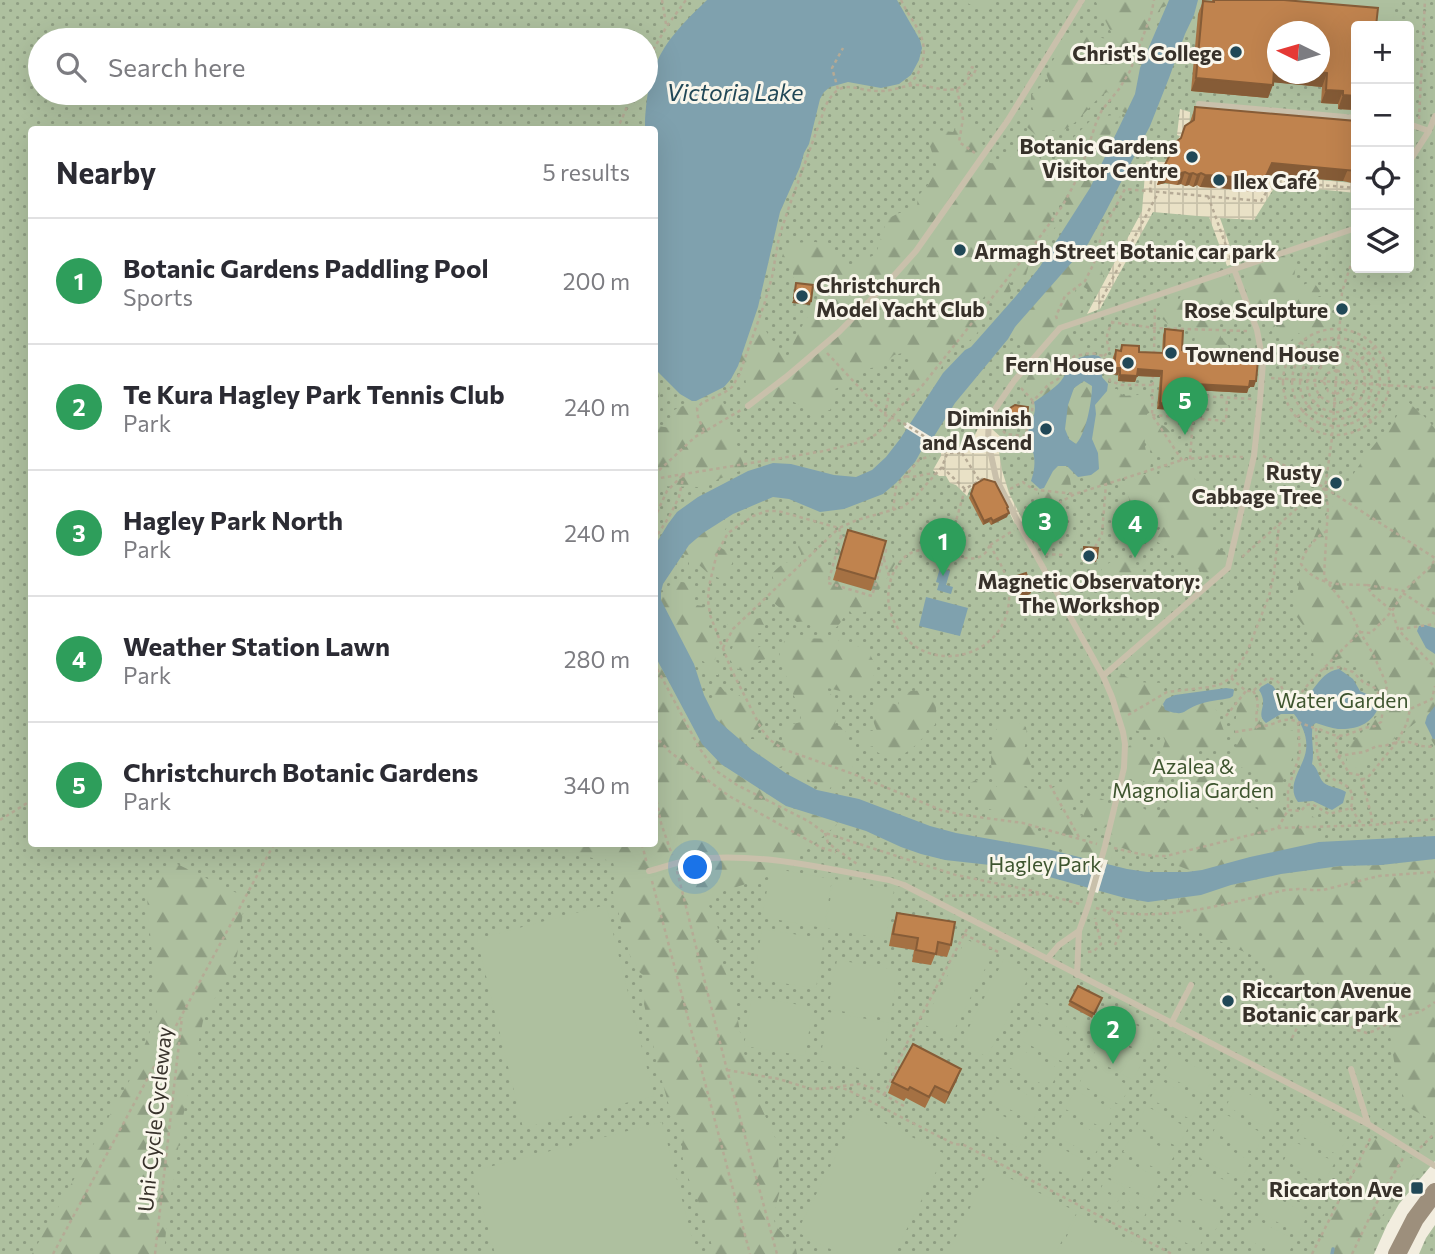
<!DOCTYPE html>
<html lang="en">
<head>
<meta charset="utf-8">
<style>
	body { margin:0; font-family:Commissioner,sans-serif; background:#f2f2f3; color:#2b2b33 }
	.controls { position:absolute; right:21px; top:21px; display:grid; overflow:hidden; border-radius:7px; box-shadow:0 7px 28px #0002 }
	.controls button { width:63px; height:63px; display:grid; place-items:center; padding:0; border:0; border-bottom:2px solid #e1e1e2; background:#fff; color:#2b2b33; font:35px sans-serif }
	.compass { position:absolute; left:1267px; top:21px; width:63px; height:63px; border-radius:50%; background:#fff; box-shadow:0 7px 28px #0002; rotate:275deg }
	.you { position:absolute; left:696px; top:868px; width:24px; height:24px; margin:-18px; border:5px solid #fff; border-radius:50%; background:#1a73e8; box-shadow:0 0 0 10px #1a73e833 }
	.badge { display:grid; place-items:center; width:46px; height:46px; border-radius:50%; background:#1a73e8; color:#fff; font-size:23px; font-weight:700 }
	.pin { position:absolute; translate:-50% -58px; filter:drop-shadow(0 2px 4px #0008) }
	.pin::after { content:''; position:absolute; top:37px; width:24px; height:21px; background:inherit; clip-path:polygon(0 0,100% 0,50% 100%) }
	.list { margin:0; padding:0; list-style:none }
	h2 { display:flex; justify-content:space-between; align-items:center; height:91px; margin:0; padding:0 28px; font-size:30px }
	h2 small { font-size:23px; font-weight:400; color:#7c7c81 }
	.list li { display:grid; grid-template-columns:46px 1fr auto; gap:21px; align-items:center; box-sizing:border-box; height:126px; padding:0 28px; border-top:2px solid #e1e1e2 }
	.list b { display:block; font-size:26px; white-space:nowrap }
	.list p { margin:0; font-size:23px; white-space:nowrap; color:#7c7c81 }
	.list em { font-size:23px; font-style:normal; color:#7c7c81 }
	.icon { flex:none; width:38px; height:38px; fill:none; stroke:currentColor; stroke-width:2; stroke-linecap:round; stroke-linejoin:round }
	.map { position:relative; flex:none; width:1435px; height:1254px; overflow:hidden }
	.search { position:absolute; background:#fff; box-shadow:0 7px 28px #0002; left:28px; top:28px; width:630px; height:77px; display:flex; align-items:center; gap:18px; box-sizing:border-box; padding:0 24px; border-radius:38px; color:#7c7c81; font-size:26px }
	.panel { position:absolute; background:#fff; box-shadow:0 7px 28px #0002; left:28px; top:126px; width:630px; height:721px; border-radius:7px }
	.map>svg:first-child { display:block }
</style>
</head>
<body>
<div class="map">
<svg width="1435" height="1254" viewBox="0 0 1435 1254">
	<defs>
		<pattern id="green-dots" width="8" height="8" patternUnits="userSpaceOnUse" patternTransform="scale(1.75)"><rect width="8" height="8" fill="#aec09f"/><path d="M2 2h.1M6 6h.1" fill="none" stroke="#8e9d82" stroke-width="1.8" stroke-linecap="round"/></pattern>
		<pattern id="forest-firs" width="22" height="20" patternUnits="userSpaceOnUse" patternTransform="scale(1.75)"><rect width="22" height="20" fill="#aec09f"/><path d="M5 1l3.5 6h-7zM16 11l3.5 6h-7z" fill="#8e9d82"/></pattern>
		<pattern id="plaza-grid" width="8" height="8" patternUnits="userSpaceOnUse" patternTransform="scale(1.75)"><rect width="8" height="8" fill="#e9e1c6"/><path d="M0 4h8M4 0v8" fill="none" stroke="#c8c2aa"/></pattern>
	</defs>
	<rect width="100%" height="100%" fill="#f2eddf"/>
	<!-- green -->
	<path fill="url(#green-dots)" fill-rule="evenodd" d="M0,0H1435V1161L1399,1204L1387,1225L1374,1254H0ZM1356,26H1409V268H1356ZM1278,32H1320V74H1278ZM40,40H646V93H40ZM32,130H654V844H32Z
		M1435,1225V1254H1419L1426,1238Z"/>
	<!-- forest -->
	<path fill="url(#forest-firs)" d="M1095,0H1189L1171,4L1161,8L1154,22L1155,42L1132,117L1118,109V100L1107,92C1091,101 1076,129 1059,131C1055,131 1051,130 1047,129L1044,143L1027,127L1034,112L1031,104V95L1041,87H1051L1046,73L1065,39L1084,32L1095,37L1115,40Z
		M1113,115L1121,117L1113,125L1107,145L1115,159L1079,214L1070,210L1064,203L1054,201L1052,211L1057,224L1050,235L1032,242L1023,248L1033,258L1029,264L1025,279L1018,278L1009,284L1011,291L1004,298L995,302L988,293C971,308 985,313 979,329C974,343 959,343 950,354C942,363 939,374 933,383C930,388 925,392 922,396L910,390L907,370L911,351L894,355L881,367L860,369L855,380L835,389L837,396L830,410L816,412L789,400L747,393L744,368L721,356L756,314L769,336L787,359C795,337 805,319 819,300L812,284L797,285L793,277V262L782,257L785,247L788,243L816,242L835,250L847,269L876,254L887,219L899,213H910L917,206L918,196L928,185L937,168L927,137L936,130L953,132L960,121H966L978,132L990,164L1006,159L1023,148L1036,153L1044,164L1055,168L1073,138L1093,118Z
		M1080,241L1092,248L1101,259L1102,272L1106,285L1102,296C1091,294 1086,287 1076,283L1075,296L1083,307L1071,334L1092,359L1065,377L1058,373L1056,378L1057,388L1040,405L1027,399C1020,382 1031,369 1044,359L1036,358L1027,351L1025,345L1015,331L1025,312Z
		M1279,247C1291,252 1298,264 1294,276L1298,287L1313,281L1320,291L1317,297H1324C1326,305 1323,311 1324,319C1326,325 1330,327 1331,333L1312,339L1303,338L1299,333L1288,343L1283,337L1279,326L1276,325L1266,336V319C1260,312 1251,305 1247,298C1242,288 1245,264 1254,256C1260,250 1272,248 1279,247Z
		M1221,270L1228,273C1232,285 1241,293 1246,304L1238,310L1230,308L1218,310L1212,318L1222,339L1229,347L1226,354L1203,356L1194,343L1196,333L1185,315L1168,324L1157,314L1158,307L1163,301L1170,300L1178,301L1185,289L1204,276Z
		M654,369L660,385L657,426L671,428L674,410L719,389L745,469L698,487L655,486Z
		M1085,381C1096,389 1104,388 1117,389L1123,396L1137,395L1143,393L1156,399V409L1147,414V419L1164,426L1174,435L1175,444L1170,453L1160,456L1153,454L1145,438C1142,462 1165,462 1136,478L1153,472L1159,475L1160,470L1169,466L1171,461L1174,459L1177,462L1187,463L1194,471L1195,481H1198L1213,491L1210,506L1213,507C1214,517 1208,522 1209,532L1220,534L1222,540L1218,549L1225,552L1228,565L1213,579L1189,563L1175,559L1170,547L1162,545L1156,541L1157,531L1165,525L1161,516H1151L1147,510C1129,505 1125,498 1129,481L1136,477L1129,474C1118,480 1110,488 1097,492L1090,483V473L1079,440L1076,444L1064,432L1061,415L1074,388Z
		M1406,400L1428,420L1435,429V746L1419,720L1349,773L1345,750L1378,715L1382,696L1355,664L1342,658L1315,667L1311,636L1294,613L1302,565L1319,526L1366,455L1395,419Z
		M1053,466C1073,469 1068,473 1072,490L1064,497L1060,496L1055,499L1058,502L1055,506L1038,509L1037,505L1033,502L1039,494L1038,485Z
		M722,519H725L726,528L717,546L733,554C735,564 727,573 719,578L709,574L699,565L693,568L689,567V557L679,551L674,535Z
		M866,533L872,534L875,540L890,550L895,564L887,578L885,585L879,589L883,602C875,609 863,614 852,614L849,610L847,611C838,629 832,636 812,629L811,621L797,622L774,603L768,590L774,582L772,574C776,569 785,560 793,562C796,564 798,566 801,567V553L798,547L801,542L807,543L811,548L814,549C817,555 824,558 826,564C827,570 825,573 827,579L832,574L833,562L836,547L841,551Z
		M1117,559C1165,562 1134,607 1103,589C1095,573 1101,566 1117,559Z
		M674,581L689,583L693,590L690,597L696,605L703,606L708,619V632C716,640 718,650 715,660L720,665L718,675C707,675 709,666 703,661L697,662L682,659L676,638L678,632L667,625L654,594L663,592Z
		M746,613L751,618L761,619L765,627L761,633L750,634L747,645L757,648L761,646L767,647L770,657L756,663L750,661L742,671L734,667L729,657L735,640C728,633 722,621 734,615C738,613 742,614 746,613Z
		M796,638L838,639V644L866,647L876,666L873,677L863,694L840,691L824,687L838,702L835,724L845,729L846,744L854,753L855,763L845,780L832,785L828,792C816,786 808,777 795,774L784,759L783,754L782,766L776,769L752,754L756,749L754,745L751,743V739L775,740L782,743V737L789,725L801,722L800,708L793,694L794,689C785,681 786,668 778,659L785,639Z
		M655,639L656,659L675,692L721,764L786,806L839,823L779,873L709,896L706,901L715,916L718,929L725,927L731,930L733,939L731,942L725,943L719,939L716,941L720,949L722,964L733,991L743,1050L762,1109L777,1142L780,1190L773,1217L776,1226L796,1249L797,1254H714C710,1240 707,1225 702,1211C694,1187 671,1154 688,1128L676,1122L671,1113L658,1067L644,1004L646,990L643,975L633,967L613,892L617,879L613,862C591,856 575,859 556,844H654Z
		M1119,672C1138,685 1143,682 1165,683L1162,706L1174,710L1210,694L1224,731L1228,733L1223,749L1209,751L1198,750L1194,754L1195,757L1208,761L1216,767H1223L1238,785L1245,802L1260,811L1257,797L1259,771C1253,768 1250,770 1243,768C1222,762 1237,747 1242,736L1235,732C1235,718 1238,705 1238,691L1250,694L1255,697L1260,722L1273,720L1289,730L1297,731L1292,759L1283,781L1278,807L1291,820L1306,812L1318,820L1315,847L1202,875L1176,865L1174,860C1153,854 1131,853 1112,844L1111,827L1118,805L1129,807L1140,806C1155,817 1155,811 1170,807L1169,794L1183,780L1175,774L1161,771L1164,783L1152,787L1142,780L1129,775C1126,766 1129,757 1128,747L1136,740C1146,744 1149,751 1153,760H1159L1165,741L1163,736C1139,733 1115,728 1111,700L1120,688L1116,679Z
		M712,686L721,687L725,692L729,689C734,692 739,696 744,698C755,703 765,708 767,721L757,730L748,732V739L743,747L700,705L713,697V691L709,689Z
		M911,691C937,689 938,703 935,725L927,730C924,741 902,757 891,761L874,750V746C865,748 863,747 859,739L861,730L874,731L878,733C872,720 869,711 881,700L898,705L901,696Z
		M1013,719L1026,727L1027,735L1024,751C1029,758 1034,770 1032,779H1023L1020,783L1023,787L1046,792L1073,775L1078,780L1077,795L1069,806H1064L1059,811L1061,814L1072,813L1083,816L1090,800L1097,797L1107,801L1112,810L1108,826L1104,828L1095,825L1090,828L1084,836L1094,839H1101L1102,849L1114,854L1106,867C1097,866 1086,865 1077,862C1056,854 1056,826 1030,824L1034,832L1043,834C1045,840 1046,845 1042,851L985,842L977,837L976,829C984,824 989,820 992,810C981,806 968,797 970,783L976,780L989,782L992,785L997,787C997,781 993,776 992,770C989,758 994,735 998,723Z
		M1435,859V1122L1406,1106L1394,1061L1389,1028L1318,1005L1256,957L1173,921L1179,898L1201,895L1231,885L1281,874L1341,866L1381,865Z
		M175,863L245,897L237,956L203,1021L183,1117L167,1220L164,1254H32L133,1074L157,1014L146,886Z
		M1373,1137L1422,1164L1380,1219L1367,1254H1312Z"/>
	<!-- pitch -->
	<path fill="#aec09f" d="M962,0H994L987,14Z
		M1234,0H1395L1393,21L1244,9Z
		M771,868L832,879L824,928L762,917Z
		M834,879L894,890L886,939L825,928Z
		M606,905L654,1096L523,1128L477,939Z
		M762,929L824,939L816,988L754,979Z
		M966,939L993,953L950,1038L923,1024Z
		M1004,959L1031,973L987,1057L961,1043Z
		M837,960L898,970L890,1019L828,1009Z
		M752,997L813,1007L805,1056L744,1046Z
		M1040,1001L1060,1012L1055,1021L1035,1011Z
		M828,1012L889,1023L881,1072L820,1061Z
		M1114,1014L1156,1035L1146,1054L1105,1033Z
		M1066,1015L1085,1025L1080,1034L1061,1024Z
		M1032,1022L1073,1043L1063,1062L1022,1041Z
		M1101,1039L1143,1061L1133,1080L1092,1058Z
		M1018,1048L1060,1069L1050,1088L1008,1067Z
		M1173,1055L1214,1076L1204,1095L1163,1074Z
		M1088,1065L1130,1086L1120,1105L1079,1084Z
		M1160,1080L1201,1101L1192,1120L1150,1099Z
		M1001,1081L1042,1102L1033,1121L991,1100Z
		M1236,1087L1277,1109L1268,1128L1226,1106Z
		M1075,1090L1116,1111L1107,1130L1065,1109Z
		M1146,1106L1188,1128L1178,1147L1137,1126Z
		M987,1108L1029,1129L1019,1148L978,1127Z
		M859,1110L945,1154L894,1254H840L797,1232Z
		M1223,1113L1264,1134L1255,1153L1213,1132Z
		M1062,1115L1104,1137L1094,1156L1053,1135Z
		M1307,1115L1348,1136L1338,1155L1297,1134Z
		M662,1122L696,1254H495L473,1171Z
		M1133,1133L1175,1154L1165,1173L1123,1152Z
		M1209,1139L1251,1161L1241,1180L1200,1158Z
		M1293,1141L1335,1162L1325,1181L1284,1160Z
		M1049,1142L1090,1163L1081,1182L1039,1161Z
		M1120,1158L1161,1179L1152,1199L1110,1177Z
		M1196,1166L1238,1187L1228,1206L1186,1185Z
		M1280,1167L1322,1188L1312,1207L1271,1186Z
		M990,1168L1077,1212L1055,1254H947Z
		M1106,1178L1125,1188L1120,1197L1101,1188Z
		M1100,1190L1119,1199L1114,1209L1095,1199Z
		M1183,1191L1224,1212L1215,1231L1173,1210Z
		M1133,1192L1152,1202L1147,1211L1128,1201Z
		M1267,1193L1308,1214L1299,1233L1257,1212Z
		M1127,1204L1146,1213L1141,1223L1122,1213Z
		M1078,1214L1157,1254H1058Z
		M1254,1218L1295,1240L1288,1254H1276L1244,1238Z
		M1174,1219L1205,1235L1198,1249L1167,1233Z"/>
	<!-- plaza -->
	<path fill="url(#plaza-grid)" d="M1180,109L1190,112L1189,133L1161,184H1181L1185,186L1189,185L1193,187L1197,185L1247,191L1263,186L1268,175L1353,183L1356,184V193L1276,185L1254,220L1220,218L1236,263L1227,266L1209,217L1153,212L1100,309L1087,314L1142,211L1146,161L1165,162L1180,136L1177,135Z
		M982,420L1002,438L999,452L1002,470L1009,493L1023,521L1015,524L998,490L981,482L970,489L967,496L956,485L950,483L946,476H939L933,470L941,456V452L937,448L940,442L953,448L964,447L972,441Z"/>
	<!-- water -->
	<path fill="#7fa1ae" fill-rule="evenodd" d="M707,0H897L920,40L922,48L919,60L911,75L899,84L881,88L848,82L830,87L824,92L820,99L809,144L804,153L800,167L780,212L758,307L738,366L731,379L724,387L696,401H692L680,394L655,369L654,130L645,129V124C648,62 663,42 707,0Z
		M1169,0H1198L1194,15L1185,34L1169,78L1150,126L1104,215L1088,244L1015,327L1008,339L955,403L933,438L924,446L915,462L896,483L883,494L844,509L820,512L789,499L773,497L733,514L703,533L689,545L663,584L661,592V600L694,664L704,695L716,719L752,750L787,774L817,790L859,799L930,826L956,833L1047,849L1127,869L1147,872H1187L1202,870L1250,857L1319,842L1435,836V859L1381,865L1340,866L1281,874L1231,885L1201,895L1148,902L1125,898L1035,873L990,865L945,860L921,854L901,847L866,831L786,806L721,764L702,744L654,654V547L668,524L677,512L698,497L748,471L773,463L791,464L834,475L856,477L872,470L886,457L900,439L943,373L965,350L971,347L1016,296L1039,268L1090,188L1135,94L1140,68Z
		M1094,355L1099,356L1103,360L1102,377L1108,384L1107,391L1095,405L1096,414L1092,439L1098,453L1099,469L1091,475L1078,477L1067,466H1058L1053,471L1044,488L1040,489L1031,481C1034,472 1036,462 1033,452C1032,446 1028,442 1028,436C1028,423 1038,415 1034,402C1043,396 1054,389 1061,381C1073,365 1069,357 1094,355ZM1084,381L1092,386C1092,401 1086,434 1076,444L1069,439L1065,429L1068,405L1074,388Z
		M940,568L950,571L946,585L953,587L951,594L937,590L939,583L936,582Z
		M926,597L968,608L960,636L919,626Z
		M1425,625L1435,628V654L1426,648L1417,631L1419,626Z
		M1339,669L1353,679L1360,691L1371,696L1379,705C1374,723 1357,730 1338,729C1331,728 1323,725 1316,723L1313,725C1310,737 1315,751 1312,764C1319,769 1318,777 1324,783C1330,788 1339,787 1346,792L1343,803L1332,810L1313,801L1298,802C1285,785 1304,767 1306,750C1308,737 1302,724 1294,714H1281L1266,723C1254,713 1270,706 1259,690L1261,687L1268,683L1273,686L1284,702C1314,708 1313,673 1339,669Z
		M1226,688L1233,689L1234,690L1233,696L1230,698C1220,700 1207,701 1197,705C1182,711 1185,717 1165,710L1163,704L1166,699L1175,695Z
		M1435,706V739H1433L1425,723L1427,716Z"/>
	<!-- pier -->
	<path fill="#f2eddf" d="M907,422L933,438L936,440L931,444L904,427Z
		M1096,858L1108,860L1098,893L1087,890Z"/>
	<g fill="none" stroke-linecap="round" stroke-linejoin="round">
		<!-- stream -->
		<path stroke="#7fa1ae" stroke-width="3.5" d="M1332,1254L1333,1249"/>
		<!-- path -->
		<path stroke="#b5aa95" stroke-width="2.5" stroke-dasharray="3.5 3.5" stroke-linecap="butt" d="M662,0L666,24
			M901,0C912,24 931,37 921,67C918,74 914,80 908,85
			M646,62L667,26L686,0
			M838,89L832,68L843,48
			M957,89L963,119L959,142L975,153
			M1419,119L1425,0
			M617,130L633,93
			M1150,191L1152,172L1161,173
			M1208,196L1232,262
			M1099,304L1158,193
			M1057,319L1056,316L1065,296L1085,281L1094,263L1103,230L1125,189L1261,201L1273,181L1356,188
			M1111,322L1155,328L1247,331
			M1283 382a53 53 0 1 1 106 0a53 53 0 1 1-106 0Z
			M1292 382a44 44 0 1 1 88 0a44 44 0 1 1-88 0Z
			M1301,342L1322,366
			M1300 383a36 36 0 1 1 72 0a36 36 0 1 1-72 0Z
			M827,353L885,415L900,421L938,445L947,453H962L975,445L979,438
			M1154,354L1155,305
			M1307 383a29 29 0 1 1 58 0a29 29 0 1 1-58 0Z
			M1104,356C1114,347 1106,347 1107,337C1107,332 1111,326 1113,321
			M1315 382a21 21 0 1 1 42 0a21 21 0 1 1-42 0Z
			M1351,368L1375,347
			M1337,370L1346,376L1347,383
			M1153,375L1152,415L1182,460
			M1271,378L1435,388
			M1324,380L1328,373L1337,370
			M1324,382L1328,391L1335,394
			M1021,388L1033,401
			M1336,394L1343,391L1347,383
			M1350,398L1371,421
			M885,415L889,393
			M1152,415L1226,421L1227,398
			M1297,417L1320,396
			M1199,419L1201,396L1252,399
			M998,426L1006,434L1025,436L1032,412L1033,401L1048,385L1058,379L1068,361L1075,356L1091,353L1104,356L1110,381L1122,385H1152
			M704,431L698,417L697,408L702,403L725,392L732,387L739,375L765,302L772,277L779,237L789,207L826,105C841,76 854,91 878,91C891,92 904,85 917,85C929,85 943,92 955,89C964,87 967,82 970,75L968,74L972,67L976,69L973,76L970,75
			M962,453L979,480
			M947,454L942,467L965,489L986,477
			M1263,456L1288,467L1325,488L1435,558
			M1190,459L1193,418
			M942,467L914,498L903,507L857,520L839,528L778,511H767L753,516L728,533L717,553L709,586L708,600L710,615L731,669L762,730L770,740L783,749L856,775L941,810L963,815L1023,823L1097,844
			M654,475L695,437L741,410
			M906,476C915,479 925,472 935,474
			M654,479L824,451L864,441L875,435L883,428L902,405L922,386L1034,245L1063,205L1079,175L1096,123L1102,110L1119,89L1130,71L1151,15L1154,0
			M1010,489L1023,482L1031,488L1038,490L1075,494
			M893,510L896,487L919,460L930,456
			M654,519L667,491L684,474
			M1028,520L1075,494L1182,460L1212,456L1243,457
			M1327,531C1315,537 1304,551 1301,564C1318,587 1340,584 1366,585L1373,595L1392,611L1398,629L1403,635L1435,667
			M841,536L828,583L872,596L886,550L883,549
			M654,540L669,517L679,497L684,474
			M990,545L1014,530
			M990,545C996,557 1006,571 1008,584C1021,659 917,686 891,614C886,599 888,581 896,568C920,526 965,572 984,554C987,552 988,548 990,545Z
			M1095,547L1102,534L1106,484
			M947,553L965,489
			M1045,554L1063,555
			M1242,557L1311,496L1325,488L1332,438L1342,292L1356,249
			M884,559L890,579
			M1367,585L1404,591L1429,568L1435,560
			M1403,593L1435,614
			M1400,629L1435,624
			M723,648L733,629L839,528L841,536L846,540
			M654,663L700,749L715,770L737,785L808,821L825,833L956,875L1029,890L1080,904
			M1323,669L1340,667L1353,672L1363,682L1375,688L1385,704
			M1231,678L1246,691H1253L1267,678C1289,680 1276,699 1298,697L1310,682L1360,632L1371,633L1392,611L1404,591
			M1253,691C1264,706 1251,714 1259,726C1275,727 1281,715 1298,722L1300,754L1288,789V810
			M1384,706L1409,709
			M1128,715L1167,692L1210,687L1221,684L1231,678L1247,652L1269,596L1274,574L1279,525
			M1226,716L1246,691
			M1298,722L1314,728
			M1235,732L1253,729L1259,726
			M654,735L670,752L729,796L822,848L836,852
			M1339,736C1334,742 1336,749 1338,756L1364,752L1377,746H1384L1397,742L1407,723L1410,709L1432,699L1435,686
			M1338,756L1342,761L1349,773
			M1349,773L1359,775L1361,777L1371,814L1372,825
			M1362,780L1369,776L1397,742H1409L1422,746L1435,747
			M1050,785L1080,839
			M654,787L661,823L672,855
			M1351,808L1362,825
			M0,820L32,800
			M1278,828L1288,810L1301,811L1306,805L1312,804L1329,814L1351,808C1357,779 1338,788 1325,772C1315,761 1317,742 1316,728L1334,735L1344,736L1364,728L1375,726L1381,722L1387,685L1373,654L1360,632L1350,611L1328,583L1324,576L1328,507L1325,488
			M825,833L828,843L857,864
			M642,844L647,864
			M1114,848C1131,852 1148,857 1166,856L1278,828L1372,825L1435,819
			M677,871L727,1070L777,1254
			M652,881L750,1254
			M945,896L981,895L996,897L1043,894
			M1096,908C1159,925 1224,904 1285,890L1298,889L1312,890H1323L1379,876L1435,872
			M1108,912L1121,931L1115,945
			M964,934L1000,953
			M1088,952L1094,951L1101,944L1095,918
			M1292,1038L1303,1016L1310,1012L1334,1016L1357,1030L1367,1033L1374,1031L1400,1017L1420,1012L1435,1002
			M727,1070L779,1079L811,1089L840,1087L850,1091L954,1144L964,1145L1172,1254
			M843,1086L860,1084L872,1088L904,1106
			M884,1095L907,1043L967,929
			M1420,1148L1435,1133
			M53,1254L274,844
			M155,1254L182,1017
			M1312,1254L1372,1135
			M1352,1254L1376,1204L1403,1158"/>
		<!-- service -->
		<path stroke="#c9c0ab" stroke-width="6" d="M1199,104L1356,118
			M1409,124L1429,131
			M1409,162L1429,131L1435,116
			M748,406L786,377L839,332L890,280L916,251L1008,120L1082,0
			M1103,676L1020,526L996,478L988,441L989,418L1014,381L1060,328L1356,228
			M649,871C664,867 680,861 696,859C760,852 826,869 889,880L904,885L1368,1124L1435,1166
			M1047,959L1059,945L1079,931L1088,906L1105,846L1124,768L1125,744L1123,732L1112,697L1103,676L1228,568L1254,456L1260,400L1263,363L1257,330L1234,269
			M1077,975L1079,931
			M1171,1024L1191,985
			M1351,1069L1368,1124"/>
		<!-- secondary -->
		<path stroke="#9d8f7c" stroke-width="18" d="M1397,1254L1415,1219L1435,1192"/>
	</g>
	<!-- wall -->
	<path fill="#a57143" d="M1212,0H1284L1356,110L1338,109V104L1321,103L1322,87L1273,82L1268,98L1191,91L1198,14L1203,1L1212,2Z
		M1195,107L1356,121V184L1343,181L1268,175L1263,186L1259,191L1255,192L1220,188L1200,187L1197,185L1193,187L1189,185L1185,186L1181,184L1177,185L1165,183L1157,185L1161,173L1190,122Z
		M1165,329L1182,350L1254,387H1249L1247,393L1177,389L1176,404L1174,410L1157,409L1160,377L1137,376L1135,382L1118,381V375L1112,374L1113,357L1116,350L1120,351L1122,345L1139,352L1162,353L1163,335Z
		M974,485L1007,509V517L991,525L989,522L983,525L969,498Z
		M848,530L875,579L871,591L833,580Z
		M1017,576L1032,590L1030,594L1021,597L1016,580Z
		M897,913L951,945L947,957L935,955L931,965L912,962L914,950L889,946L893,925Z
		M1102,998L1092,1018L1068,1005L1070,1001Z
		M957,1080L945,1104L931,1096L925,1108L906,1098L904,1101L888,1093L892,1082Z"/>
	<!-- shaded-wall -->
	<path fill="#865c37" d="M1274,69H1278V74L1327,73L1322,87L1269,82Z
		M1196,78L1273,85L1268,98L1191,91Z
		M1326,90L1343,91L1338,104L1321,103Z
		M1343,95L1356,96V110L1338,109Z
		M1272,163L1348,169L1343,181L1268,175L1263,186L1259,191L1255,192L1220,188L1200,187L1205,175Z
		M1170,171L1165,183L1157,185L1161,173Z
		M1185,172L1181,184L1177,185L1181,173Z
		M1193,173L1189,185L1185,186L1189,174Z
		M1201,173L1197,185L1193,187L1197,175Z
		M794,298L811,301L810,305L792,303Z
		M1114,368H1120L1118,375L1112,374Z
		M1138,369L1162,371L1160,377L1137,376L1135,382L1118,381L1120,375Z
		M1250,381H1256L1254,387H1249L1247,393L1175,389L1177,383Z
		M1160,403L1176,404L1174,410L1157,409Z
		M1010,423L1025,424L1023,428L1008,427Z
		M1009,513L1007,517L991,525L993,521Z
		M991,518L989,522L983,525L984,521Z
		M1083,557L1097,558L1096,562L1082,561Z
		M1032,590L1030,594L1021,597L1022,593Z
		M961,1069L957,1080L945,1104L949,1093Z"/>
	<!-- building -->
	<path fill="#c0834e" stroke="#865c37" stroke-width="2" d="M1214,0H1284L1378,8L1376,26H1356V96L1343,95V91L1326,90L1327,73L1320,72V32H1278V69H1274L1273,85L1196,78L1203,1L1214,2Z
		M1195,107L1356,121V171L1272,163L1267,174L1263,179L1259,180L1224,176L1205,175L1201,173L1197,175L1193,173L1189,174L1185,172L1181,173L1170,171L1161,173L1176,142L1181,138L1185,126L1194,120Z
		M796,283L813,285L811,301L794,298Z
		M1165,329L1183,331L1182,350L1251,354V359L1258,360L1256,381H1250L1249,387L1177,383L1176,404L1160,403L1162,371L1138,369L1137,376L1120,375V368H1114L1116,350L1121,351L1122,345L1139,346V352L1164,353Z
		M1015,405L1028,407L1027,418L1025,424L1010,423L1009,418L1010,408Z
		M984,479L995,482L1008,507L1007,508L1009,513L993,521L991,518L984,521L971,494L974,485Z
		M848,530L886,541L875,579L837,568Z
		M1084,547L1098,548L1097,558L1083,557Z
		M1026,573L1032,590L1022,593L1017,576Z
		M897,913L955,922L951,945L938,942L936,954L916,950L918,938L893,934Z
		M1078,986L1102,998L1094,1014L1070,1001Z
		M913,1044L961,1069L949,1093L935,1086L929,1097L910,1087L908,1090L892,1082Z"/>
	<!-- markers -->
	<g fill="#214857" stroke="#f9f6eb" stroke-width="2.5">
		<circle cx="1236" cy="52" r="7"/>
		<circle cx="1192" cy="157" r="7"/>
		<circle cx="1219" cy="180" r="7"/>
		<circle cx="960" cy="250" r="7"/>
		<circle cx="802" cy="296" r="7"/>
		<circle cx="1342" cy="309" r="7"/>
		<circle cx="1171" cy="353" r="7"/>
		<circle cx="1128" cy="363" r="7"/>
		<circle cx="1046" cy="429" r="7"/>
		<circle cx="1336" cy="483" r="7"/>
		<circle cx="1089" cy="556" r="7"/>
		<circle cx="1228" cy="1001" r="7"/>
		<rect x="1410" y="1181" width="14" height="14" rx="3.5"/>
	</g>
	<g text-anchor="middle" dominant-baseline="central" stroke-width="6" stroke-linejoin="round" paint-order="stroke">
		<!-- poi labels -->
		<g font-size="21" font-weight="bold" fill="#37312a" stroke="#f9f6eb" text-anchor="end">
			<text x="1222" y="52">Christ's College</text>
			<text x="1178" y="145">Botanic Gardens<tspan x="1178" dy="24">Visitor Centre</tspan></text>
			<text x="1233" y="180" text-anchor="start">Ilex Café</text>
			<text x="974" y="250" text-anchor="start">Armagh Street Botanic car park</text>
			<text x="816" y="284" text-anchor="start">Christchurch<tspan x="816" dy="24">Model Yacht Club</tspan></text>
			<text x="1328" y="309">Rose Sculpture</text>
			<text x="1185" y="353" text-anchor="start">Townend House</text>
			<text x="1114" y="363">Fern House</text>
			<text x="1032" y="417">Diminish<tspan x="1032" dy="24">and Ascend</tspan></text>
			<text x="1322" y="471">Rusty<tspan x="1322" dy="24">Cabbage Tree</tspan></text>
			<text x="1089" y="580" text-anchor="middle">Magnetic Observatory:<tspan x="1089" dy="24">The Workshop</tspan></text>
			<text x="1242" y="989" text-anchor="start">Riccarton Avenue<tspan x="1242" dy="24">Botanic car park</tspan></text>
			<text x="1403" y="1188">Riccarton Ave</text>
		</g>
		<!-- park labels -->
		<g font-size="21" fill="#3e552f" stroke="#f9f6eb">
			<text x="1342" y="699">Water Garden</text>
			<text x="1193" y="765">Azalea &amp;<tspan x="1193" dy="24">Magnolia Garden</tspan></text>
			<text x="1045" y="863">Hagley Park</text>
		</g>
		<!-- street labels -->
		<g font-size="21" fill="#37312a" stroke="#f9f6eb">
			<text transform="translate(154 1119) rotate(-84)">Uni-Cycle Cycleway</text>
		</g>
		<!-- water labels -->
		<g font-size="23" font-style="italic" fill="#214857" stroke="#f9f6eb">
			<text x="735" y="92">Victoria Lake</text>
		</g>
	</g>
</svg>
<div class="controls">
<button>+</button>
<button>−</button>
<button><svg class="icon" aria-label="locate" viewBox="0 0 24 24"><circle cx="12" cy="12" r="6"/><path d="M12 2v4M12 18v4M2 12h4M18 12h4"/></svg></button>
<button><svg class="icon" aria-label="layers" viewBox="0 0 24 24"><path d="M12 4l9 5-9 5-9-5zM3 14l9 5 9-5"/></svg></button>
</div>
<svg class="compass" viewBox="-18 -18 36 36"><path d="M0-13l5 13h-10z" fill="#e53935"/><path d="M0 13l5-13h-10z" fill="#7c7c81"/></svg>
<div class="you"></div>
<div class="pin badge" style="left:943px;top:576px;background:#2e9e5b">1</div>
<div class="pin badge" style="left:1113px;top:1064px;background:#2e9e5b">2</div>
<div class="pin badge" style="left:1045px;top:556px;background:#2e9e5b">3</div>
<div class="pin badge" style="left:1135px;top:558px;background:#2e9e5b">4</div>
<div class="pin badge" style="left:1185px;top:435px;background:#2e9e5b">5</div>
<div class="search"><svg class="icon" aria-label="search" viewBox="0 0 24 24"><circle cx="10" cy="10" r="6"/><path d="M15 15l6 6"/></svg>Search here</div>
<section class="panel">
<h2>Nearby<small>5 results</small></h2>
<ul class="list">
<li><span class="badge" style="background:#2e9e5b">1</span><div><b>Botanic Gardens Paddling Pool</b><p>Sports</p></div><em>200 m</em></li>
<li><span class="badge" style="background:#2e9e5b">2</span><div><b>Te Kura Hagley Park Tennis Club</b><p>Park</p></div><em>240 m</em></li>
<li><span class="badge" style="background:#2e9e5b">3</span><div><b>Hagley Park North</b><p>Park</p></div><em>240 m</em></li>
<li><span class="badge" style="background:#2e9e5b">4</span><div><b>Weather Station Lawn</b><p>Park</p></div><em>280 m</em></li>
<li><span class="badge" style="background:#2e9e5b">5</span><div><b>Christchurch Botanic Gardens</b><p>Park</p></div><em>340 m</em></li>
</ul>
</section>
</div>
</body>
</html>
